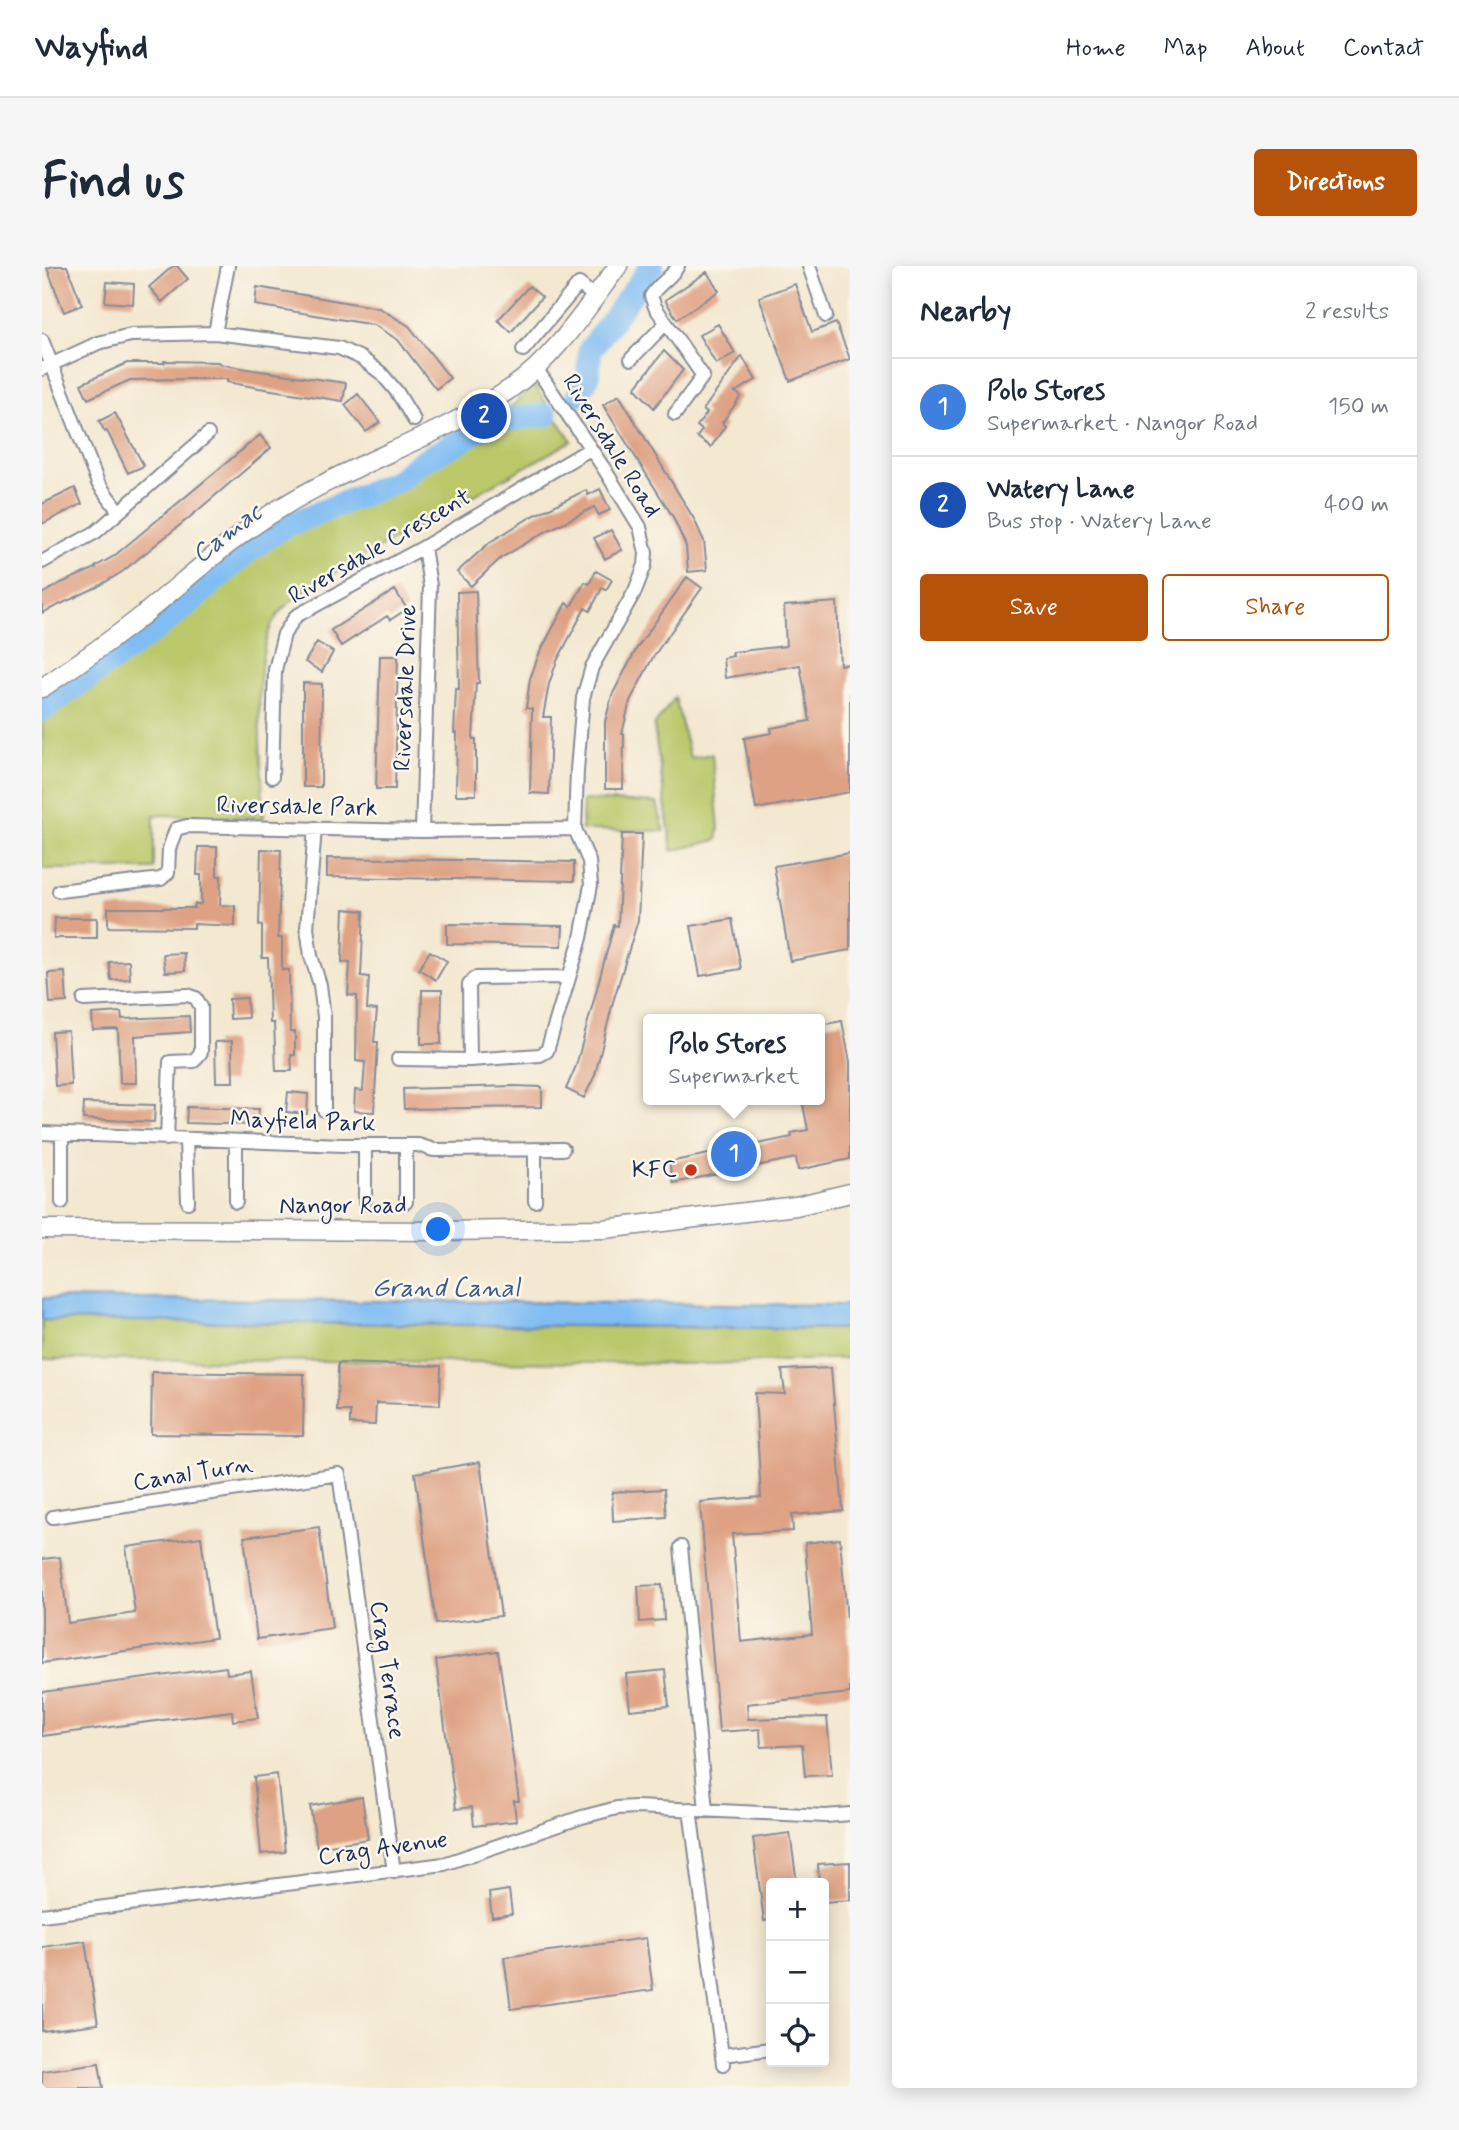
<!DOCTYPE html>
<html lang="en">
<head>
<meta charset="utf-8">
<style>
	body { margin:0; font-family:Mynerve,sans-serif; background:#f6f6f7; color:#1f2937 }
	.controls { position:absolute; right:21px; bottom:21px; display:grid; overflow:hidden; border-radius:7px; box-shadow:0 4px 18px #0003 }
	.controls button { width:63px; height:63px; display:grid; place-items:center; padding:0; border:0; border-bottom:2px solid #e0e1e3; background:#fff; color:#1f2937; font:35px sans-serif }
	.you { position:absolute; left:397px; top:964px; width:24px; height:24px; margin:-18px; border:5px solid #fff; border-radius:50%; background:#1a73e8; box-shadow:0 0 0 10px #1a73e833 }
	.badge { display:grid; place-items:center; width:46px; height:46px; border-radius:50%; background:#b45309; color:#fff; font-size:23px; font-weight:700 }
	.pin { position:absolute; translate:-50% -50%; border:4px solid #fff; box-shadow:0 2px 7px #0006 }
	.popup { position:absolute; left:601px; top:748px; width:182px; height:91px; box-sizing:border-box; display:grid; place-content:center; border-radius:7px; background:#fff; filter:drop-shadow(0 2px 5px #0005); font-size:23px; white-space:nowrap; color:#747a83 }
	.popup b { font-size:26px; color:#1f2937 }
	.popup::after { content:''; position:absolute; left:50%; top:100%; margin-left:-14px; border:14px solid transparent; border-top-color:#fff }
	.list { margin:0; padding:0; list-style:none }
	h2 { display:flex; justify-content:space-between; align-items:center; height:91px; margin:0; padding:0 28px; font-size:30px }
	h2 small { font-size:23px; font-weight:400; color:#747a83 }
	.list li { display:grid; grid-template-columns:46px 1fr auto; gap:21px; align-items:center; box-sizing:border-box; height:98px; padding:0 28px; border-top:2px solid #e0e1e3 }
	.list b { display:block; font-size:26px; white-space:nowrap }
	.list p { margin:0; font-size:23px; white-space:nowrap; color:#747a83 }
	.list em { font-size:23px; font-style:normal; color:#747a83 }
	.actions { display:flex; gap:14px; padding:21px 28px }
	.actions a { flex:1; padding:16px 0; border:2px solid #b45309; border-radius:7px; text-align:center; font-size:24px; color:#b45309 }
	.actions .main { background:#b45309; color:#fff }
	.icon { flex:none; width:38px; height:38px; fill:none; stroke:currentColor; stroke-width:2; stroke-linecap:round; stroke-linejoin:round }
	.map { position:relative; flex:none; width:808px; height:1822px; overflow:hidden; border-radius:7px }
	header { display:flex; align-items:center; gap:42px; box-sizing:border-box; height:98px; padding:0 35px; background:#fff; border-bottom:2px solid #e0e1e3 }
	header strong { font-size:33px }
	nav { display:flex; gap:38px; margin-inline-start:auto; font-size:24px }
	.intro { display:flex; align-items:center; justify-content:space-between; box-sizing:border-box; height:168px; padding:0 42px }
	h1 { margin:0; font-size:49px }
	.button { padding:18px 32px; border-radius:7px; background:#b45309; color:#fff; font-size:24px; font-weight:700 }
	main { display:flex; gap:42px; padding:0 42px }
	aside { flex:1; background:#fff; border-radius:7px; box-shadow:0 4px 18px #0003 }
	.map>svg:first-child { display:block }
</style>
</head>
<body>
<header>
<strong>Wayfind</strong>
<nav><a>Home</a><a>Map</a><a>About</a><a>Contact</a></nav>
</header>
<div class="intro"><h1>Find us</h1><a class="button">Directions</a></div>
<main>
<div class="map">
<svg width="808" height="1822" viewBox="0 0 808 1822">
	<rect width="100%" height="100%" fill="#fbf7ec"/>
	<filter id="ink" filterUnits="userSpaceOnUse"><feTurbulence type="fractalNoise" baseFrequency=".0143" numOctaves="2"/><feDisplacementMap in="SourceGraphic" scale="14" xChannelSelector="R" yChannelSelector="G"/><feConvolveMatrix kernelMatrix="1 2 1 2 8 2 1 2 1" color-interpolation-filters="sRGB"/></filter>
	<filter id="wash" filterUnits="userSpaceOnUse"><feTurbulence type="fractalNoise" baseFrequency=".00686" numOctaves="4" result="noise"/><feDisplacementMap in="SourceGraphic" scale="28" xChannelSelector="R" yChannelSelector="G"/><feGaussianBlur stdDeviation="1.57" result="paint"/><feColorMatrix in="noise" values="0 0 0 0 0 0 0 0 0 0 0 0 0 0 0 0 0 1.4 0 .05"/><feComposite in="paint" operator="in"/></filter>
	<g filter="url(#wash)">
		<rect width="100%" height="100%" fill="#f3e8d0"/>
		<!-- green -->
		<path fill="#bac86a" stroke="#6a7c64" stroke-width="2" d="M492,119L530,175L275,316C260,327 241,338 232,355C207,396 221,502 222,552L112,549V603H0V450L146,344L207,291L239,267L318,236L356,218L384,198L424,178L452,158Z
			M633,431L648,492L670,488L677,563L675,574L630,585L612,460Z
			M541,534L615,537L622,565L540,564Z
			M0,1054L808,1063V1092L672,1098L0,1093Z"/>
		<!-- water -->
		<path fill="#81bdf3" stroke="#4e76a8" stroke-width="2" d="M0,1032L808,1039V1063L0,1054Z"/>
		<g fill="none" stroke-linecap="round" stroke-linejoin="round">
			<!-- river -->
			<path stroke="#81bdf3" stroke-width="24" d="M536,129L546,111L548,84L610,0
				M0,444L108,368L144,340L205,286L239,262L355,215L380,195L422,173L451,155L504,149"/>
		</g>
		<g id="blocks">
			<!-- building -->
			<path fill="#dea183" d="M12,0H25L40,39L22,46L5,2Z
				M131,0H135L146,13L120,36L107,21Z
				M665,6L677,25L635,53L623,34Z
				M65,16L92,18L91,38L63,36Z
				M753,18L770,66L794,57L808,93L748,115L717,31Z
				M487,20L500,31L469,66L456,54Z
				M215,21L337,42L367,60L408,112L394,123L356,74L332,59L213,39Z
				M676,58L693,87L674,98L657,69Z
				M622,85L641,104L612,142L593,122Z
				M700,90L714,114L693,126L699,130L680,157L683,160L669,181L655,171L660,164L655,160L665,147L661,144Z
				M122,95L177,96V98L211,104L304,117L301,135L217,122L185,116L186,113H145L88,114L46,133L39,118L85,97H122Z
				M316,128L338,156L324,166L303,139Z
				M577,129L652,253L662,275L665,304L646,306L644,280L631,251L561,139Z
				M73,147L102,200L86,207L65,165L63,166L57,155Z
				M218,169L229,182L148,251L80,306L55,321L0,347V328L19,317L54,302L53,301L72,290Z
				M33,222L40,238L0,258V238Z
				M558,223L568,244L557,249L552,241L503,266L459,292L429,320L415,306L448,276L489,251L544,224L546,229Z
				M569,264L580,284L563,293L552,272Z
				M554,305L570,314L564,324L560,322L548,345L543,342L515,395L507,418L501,451H509L507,528L488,527L490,443L484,442L488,413L497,388L524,337L529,340L543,316L547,318Z
				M645,311L660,322L611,391L588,435L580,468H582L581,523H563V456L570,429L595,382Z
				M353,324L365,343L348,354L345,350L299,380L289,364Z
				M434,325L437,417H434L431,473H434V529H414L415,467H412L414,423H417L415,326Z
				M795,336L798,399L808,398V526L714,543L702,472L730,467L729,462L768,455L758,399L683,412L681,392L691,390L690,386L744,380L742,340Z
				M275,376L291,386L280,406L263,396Z
				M338,390H356L353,523H334Z
				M261,417L280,418L279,521H261Z
				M580,568H600L596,654L571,736L553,809L542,832L524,823L534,800L572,659L576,660Z
				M156,581H175V610H179L178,639L193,640V660L152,658V662L66,661V642H152L153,638H159V609H155Z
				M219,583L239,584L236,672H240V704H247L248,766H253V789H249L250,805H234L232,757H228L226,692H220V660L217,659Z
				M808,587V684L748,695L732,600Z
				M285,592L532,596V615L285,611Z
				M302,643L322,645L319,710L327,711L325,743L335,744L332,776H336L332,846L312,845L313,824L321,825L323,796L314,795L315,730L306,729L308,696H300Z
				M13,652H55V672H12Z
				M690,653L699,703L658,710L649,660Z
				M405,658L521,660L520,680L405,678Z
				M388,685L405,695L394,714L377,703Z
				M142,687L143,705L123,706L121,688Z
				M87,695L88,713L69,714L67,696Z
				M23,706L25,736L8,737L6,707Z
				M380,724H400L399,778H379Z
				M205,732L206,752L188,753L187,733Z
				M79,746L80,753L147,750L148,766L93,770L94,817H78L76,763L51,764L50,748Z
				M800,755L808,796V893L756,904L754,892L631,917L627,896L750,871L749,867L766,864L760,834H778V759Z
				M26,765L29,819L13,820L10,766Z
				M190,775L191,816H174L173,776Z
				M472,820L500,821V841L362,843L361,823Z
				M246,826L266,828L265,848L244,846Z
				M42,837L113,839L112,856L41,853Z
				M145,841L217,843L216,859L144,857Z
				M296,1097L399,1100L398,1139L334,1137L333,1159L308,1158V1145H295Z
				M789,1102L801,1245L750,1249L751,1265L690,1268L699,1376L770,1368L763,1277L798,1273L808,1388V1427L705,1438L706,1453L785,1451L790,1509L763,1510L760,1479L719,1481L718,1463L677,1466L658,1236L719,1231L713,1127L743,1128L740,1104Z
				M110,1106L262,1108L261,1170L109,1168Z
				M438,1196L459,1350L394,1358L373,1207Z
				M622,1223L624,1251L571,1255L570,1226Z
				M277,1261L290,1362L215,1373L202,1271Z
				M159,1271L173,1372L0,1397V1293L18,1291L26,1357L93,1347L84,1281Z
				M620,1319L622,1354L598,1356L596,1320Z
				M456,1385L477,1535H472L474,1555L432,1560L430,1541L414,1543L394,1394Z
				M184,1401L185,1408L209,1405L216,1452L191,1455L190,1445L0,1470V1426Z
				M623,1404L627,1440L588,1444L584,1408Z
				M235,1508L243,1586L219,1588L212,1511Z
				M320,1531L326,1573L275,1581L268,1540Z
				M748,1567L755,1617H729V1654L722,1655L711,1572Z
				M808,1596V1634L782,1636V1617H777L776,1598Z
				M467,1624L470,1648L450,1651L447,1627Z
				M604,1672L611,1724L469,1743L462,1691Z
				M43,1675L56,1758L0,1765V1681Z
				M57,1797L61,1822H0V1805Z"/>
		</g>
	</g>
	<g filter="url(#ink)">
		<use href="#blocks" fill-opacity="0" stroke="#878c97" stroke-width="2"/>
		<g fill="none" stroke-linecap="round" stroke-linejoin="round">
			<defs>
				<path id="street" d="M767,0L784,50
					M173,67L186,0
					M0,74L56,217L77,246
					M481,84L537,18L553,31
					M589,93L624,57
					M0,103L56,77L89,69L173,67L297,82L319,92L339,107L355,126L372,154
					M633,148L661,110L613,41L609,30C616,18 629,12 636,0
					M0,296L54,266L166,168
					M230,511L233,404L242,368L254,350L382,281L548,183
					M273,562L265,662L269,690L278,719L282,751V844
					M380,565L388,320L382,281
					M17,625L119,613L126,607L127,583L134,563L145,560L380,565L533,563
					M42,734L146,729L154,732L159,741V786L152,795L128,796L125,873
					M356,793L428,794L498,789L505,785L539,672L549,619L547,595L533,563L535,504L541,432L550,401L593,325L603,299L604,287L598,261L561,201L494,102
					M428,794L427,719L433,712L527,711
					M0,867L301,879H376L392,884L521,883
					M20,868V936
					M144,873L146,936
					M194,875V936
					M323,879V937
					M364,879V936
					M493,883V935
					M11,1251L297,1208L352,1606
					M639,1281L664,1544
					M648,1543L681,1798
					M0,1649L402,1598L540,1551L575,1542L594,1541L784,1550L808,1548
					M680,1789L729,1783"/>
				<path id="secondary" d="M0,422C31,401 61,380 91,357C139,319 184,275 237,243C310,197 396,172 468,123C513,92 544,43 576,0
					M0,963L399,965L562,963L754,940L808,927"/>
			</defs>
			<!-- street casing -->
			<use href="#street" stroke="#878c97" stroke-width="16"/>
			<!-- secondary casing -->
			<use href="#secondary" stroke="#878c97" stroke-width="21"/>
			<!-- street -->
			<use href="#street" stroke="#fff" stroke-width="12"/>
			<!-- secondary -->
			<use href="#secondary" stroke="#fff" stroke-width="18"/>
		</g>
	</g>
	<!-- markers -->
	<circle fill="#c8321e" stroke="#fbf7ec" stroke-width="2.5" cx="649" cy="904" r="7"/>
	<g text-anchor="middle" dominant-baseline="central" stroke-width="5" stroke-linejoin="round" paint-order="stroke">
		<!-- street labels -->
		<g font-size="24" fill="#1b2f5e" stroke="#fbf7ec">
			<text transform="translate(569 180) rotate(58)">Riversdale Road</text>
			<text transform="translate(338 281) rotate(-30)">Riversdale Crescent</text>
			<text transform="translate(364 422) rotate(-88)">Riversdale Drive</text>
			<text transform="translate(255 541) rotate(1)">Riversdale Park</text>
			<text transform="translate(261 856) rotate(2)">Mayfield Park</text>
			<text x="301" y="940">Nangor Road</text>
			<text transform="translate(151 1208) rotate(-9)">Canal Turn</text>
			<text transform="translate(345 1404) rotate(82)">Crag Terrace</text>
			<text transform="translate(341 1583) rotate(-8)">Crag Avenue</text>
		</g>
		<!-- poi labels -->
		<g font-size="24" fill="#1b2f5e" stroke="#fbf7ec" text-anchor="end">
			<text x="635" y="904">KFC</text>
		</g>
		<!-- water labels -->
		<g font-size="26" font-style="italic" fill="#3a5a8b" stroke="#fbf7ec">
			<text transform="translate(185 268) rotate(-38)">Camac</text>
			<text x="404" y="1023">Grand Canal</text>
		</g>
	</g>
</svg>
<div class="controls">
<button>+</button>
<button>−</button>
<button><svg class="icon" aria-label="locate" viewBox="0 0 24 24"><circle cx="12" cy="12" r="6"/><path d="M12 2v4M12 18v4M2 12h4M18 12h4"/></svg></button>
</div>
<div class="you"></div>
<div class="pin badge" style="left:692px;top:888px;background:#3f7fe0">1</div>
<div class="popup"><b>Polo Stores</b>Supermarket</div>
<div class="pin badge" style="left:442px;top:150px;background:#1a4fb4">2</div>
</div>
<aside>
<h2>Nearby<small>2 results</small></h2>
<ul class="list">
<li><span class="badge" style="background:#3f7fe0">1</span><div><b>Polo Stores</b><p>Supermarket · Nangor Road</p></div><em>150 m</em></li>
<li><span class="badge" style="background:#1a4fb4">2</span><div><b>Watery Lane</b><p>Bus stop · Watery Lane</p></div><em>400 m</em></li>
</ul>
<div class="actions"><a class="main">Save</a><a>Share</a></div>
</aside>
</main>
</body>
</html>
